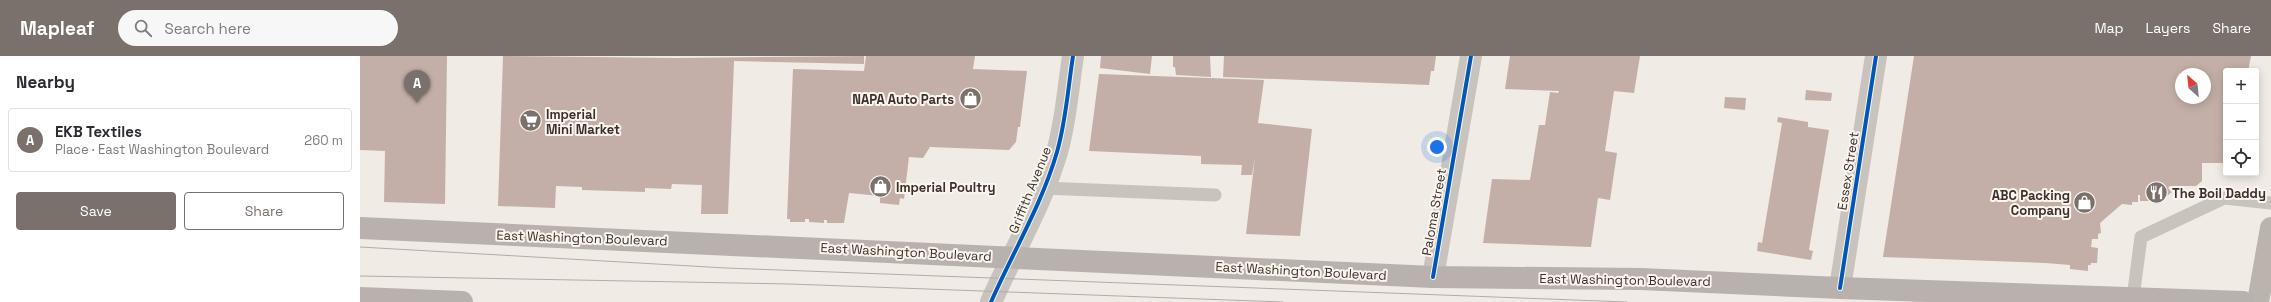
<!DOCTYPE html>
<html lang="en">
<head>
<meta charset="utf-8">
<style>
	body { margin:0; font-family:"Space Grotesk",sans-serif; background:#f7f7f7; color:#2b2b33 }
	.controls { position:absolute; right:12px; top:12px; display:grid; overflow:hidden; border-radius:4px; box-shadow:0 2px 10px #0003 }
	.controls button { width:36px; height:36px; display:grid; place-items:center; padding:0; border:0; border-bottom:1px solid #e1e1e2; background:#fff; color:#2b2b33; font:20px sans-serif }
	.compass { position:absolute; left:1815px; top:12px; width:36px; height:36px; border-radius:50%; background:#fff; box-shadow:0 2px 10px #0003; rotate:333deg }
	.you { position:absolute; left:1077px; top:91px; width:14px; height:14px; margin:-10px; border:3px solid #fff; border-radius:50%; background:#1a73e8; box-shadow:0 0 0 6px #1a73e833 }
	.badge { display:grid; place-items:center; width:26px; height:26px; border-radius:50%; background:#7a716c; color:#fff; font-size:13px; font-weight:700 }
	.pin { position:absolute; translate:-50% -33px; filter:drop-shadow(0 1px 2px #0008) }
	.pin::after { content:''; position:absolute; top:21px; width:14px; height:12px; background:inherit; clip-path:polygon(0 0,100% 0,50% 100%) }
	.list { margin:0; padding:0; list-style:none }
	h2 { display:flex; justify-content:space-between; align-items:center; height:52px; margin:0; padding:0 16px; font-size:17px }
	h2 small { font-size:13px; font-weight:400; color:#7c7c81 }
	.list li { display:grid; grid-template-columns:26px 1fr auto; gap:12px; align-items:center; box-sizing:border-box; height:64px; margin:0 8px 8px; padding:0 8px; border:1px solid #e1e1e2; border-radius:4px }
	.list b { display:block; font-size:15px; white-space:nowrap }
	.list p { margin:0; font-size:13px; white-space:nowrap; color:#7c7c81 }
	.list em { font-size:13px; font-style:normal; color:#7c7c81 }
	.actions { display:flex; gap:8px; padding:12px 16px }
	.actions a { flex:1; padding:9px 0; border:1px solid #7a716c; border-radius:4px; text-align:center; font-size:14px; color:#7a716c }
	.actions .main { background:#7a716c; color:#fff }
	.icon { flex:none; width:22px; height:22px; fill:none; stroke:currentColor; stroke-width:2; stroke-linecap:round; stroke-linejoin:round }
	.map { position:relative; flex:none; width:1911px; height:246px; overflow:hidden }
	header { display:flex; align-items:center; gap:24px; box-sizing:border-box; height:56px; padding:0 20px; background:#7a716c; color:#fff }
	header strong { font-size:19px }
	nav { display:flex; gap:22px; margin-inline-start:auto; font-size:14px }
	.search { width:280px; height:36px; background:#f7f7f7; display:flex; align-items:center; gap:10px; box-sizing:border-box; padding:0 14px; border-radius:22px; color:#7c7c81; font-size:15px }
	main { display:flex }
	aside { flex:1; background:#fff }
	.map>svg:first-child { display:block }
</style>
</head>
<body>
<header>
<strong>Mapleaf</strong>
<div class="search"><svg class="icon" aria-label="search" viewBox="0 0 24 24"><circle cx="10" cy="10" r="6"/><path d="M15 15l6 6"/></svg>Search here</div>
<nav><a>Map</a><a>Layers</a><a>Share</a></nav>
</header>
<main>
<aside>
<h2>Nearby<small></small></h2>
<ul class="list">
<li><span class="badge">A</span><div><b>EKB Textiles</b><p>Place · East Washington Boulevard</p></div><em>260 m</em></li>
</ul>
<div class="actions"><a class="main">Save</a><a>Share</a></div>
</aside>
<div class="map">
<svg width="1911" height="246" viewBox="0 0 1911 246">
	<rect width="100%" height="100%" fill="#f0ebe5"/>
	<!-- building -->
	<path fill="#c3afa7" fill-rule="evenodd" d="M0,0H87L85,148L24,146L25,95L0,94Z
		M143,0L316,2L504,0V8L374,5L368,158H341L342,129L312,128L311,133L285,132V136L222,134V131L196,130L195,152L138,150Z
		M506,0H615L613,13L667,15L660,71H658L656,86L649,94L570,91L563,102L549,101L544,143L540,142L539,149L520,147V140L489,137L484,167H467V164H464V167L449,166V163H445V166H430V163H427L433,13L504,15Z
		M741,0H792L790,18L740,12Z
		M813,0H850L851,21L816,19L815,11H813Z
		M864,0H1076L1074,15H1071L1069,29L863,21Z
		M1150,0H1280L1274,37L1254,35L1245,95L1257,97L1250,144L1238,142L1231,191L1123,187L1132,123L1170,124L1179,69H1185L1190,36L1198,37L1199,35L1145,33Z
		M1554,0H1891L1888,15H1866V107H1842V125L1836,130H1810L1808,132L1812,136L1803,143L1799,139L1797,145H1780V139H1778V146H1772V149L1762,148L1740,167L1741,177L1738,178V183H1732L1731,191L1738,192L1737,207H1731V209H1728V215L1710,213V209L1685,207L1523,201ZM1821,18H1845V42H1821Z
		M739,18L904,24L898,67L952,73L940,180L886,178L895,101L892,119H881L882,109L841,108V100L729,95Z
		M1446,34L1472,37L1471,45L1445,44Z
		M1365,41L1386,42L1385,54L1364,52Z
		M1418,61L1448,66V71L1469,74L1449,194L1453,195L1451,204L1397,195L1398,186L1402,187L1422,67L1417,66Z"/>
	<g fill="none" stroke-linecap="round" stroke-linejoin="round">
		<!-- service -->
		<path stroke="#c9c3be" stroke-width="13" d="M684,132L855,139
			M1773,242L1781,181L1864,142L1911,147"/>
		<!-- minor -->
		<path stroke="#c9c3be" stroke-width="22" d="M1073,221L1111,0
			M1480,232L1516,0"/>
		<!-- tertiary -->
		<path stroke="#c9c3be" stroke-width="22" d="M631,246C653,196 682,148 697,96C706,65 708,32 713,0"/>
		<!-- secondary -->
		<path stroke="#bab3ae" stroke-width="22" d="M1898,246L1911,172"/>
		<!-- primary -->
		<path stroke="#b8b1ad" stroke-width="22" d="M0,172L1073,221L1281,223L1480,232L1883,246
			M0,242L102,246"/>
		<!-- tram -->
		<path stroke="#b1aca8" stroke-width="1" d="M0,191L366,212L1267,246
			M0,220L430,228L923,246"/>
		<defs>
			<path id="cycleway" d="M1073,221L1111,0
				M1480,232L1516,0
				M631,246C653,196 682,148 697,96C706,65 708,32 713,0"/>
		</defs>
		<!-- cycleway casing -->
		<use href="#cycleway" stroke="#fbf5ee" stroke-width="6"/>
		<!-- cycleway -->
		<use href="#cycleway" stroke="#0057b8" stroke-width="4"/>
	</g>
	<!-- icons -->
	<defs>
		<symbol id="shop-disc" viewBox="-11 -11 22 22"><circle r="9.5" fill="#7a716c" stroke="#fbf5ee"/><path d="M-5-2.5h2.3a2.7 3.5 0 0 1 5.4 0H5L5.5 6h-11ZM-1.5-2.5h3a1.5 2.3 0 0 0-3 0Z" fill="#fff"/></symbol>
		<symbol id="supermarket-disc" viewBox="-11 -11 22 22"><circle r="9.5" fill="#7a716c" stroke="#fbf5ee"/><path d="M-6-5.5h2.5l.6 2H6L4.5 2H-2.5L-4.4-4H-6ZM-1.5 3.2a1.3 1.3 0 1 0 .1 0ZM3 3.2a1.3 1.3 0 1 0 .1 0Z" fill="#fff"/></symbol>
		<symbol id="restaurant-disc" viewBox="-11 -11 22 22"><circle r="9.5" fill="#7a716c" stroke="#fbf5ee"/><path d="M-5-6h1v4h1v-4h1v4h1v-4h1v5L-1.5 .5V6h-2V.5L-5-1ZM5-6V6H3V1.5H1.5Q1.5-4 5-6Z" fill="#fff"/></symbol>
	</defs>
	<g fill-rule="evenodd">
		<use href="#shop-disc" x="598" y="30" width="25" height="25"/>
		<use href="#supermarket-disc" x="158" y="52" width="25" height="25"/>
		<use href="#shop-disc" x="508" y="118" width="25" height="25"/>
		<use href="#restaurant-disc" x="1784" y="124" width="25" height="25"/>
		<use href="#shop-disc" x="1712" y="134" width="25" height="25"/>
	</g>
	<g text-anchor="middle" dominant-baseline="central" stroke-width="4" stroke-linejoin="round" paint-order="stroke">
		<!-- poi labels -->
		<g font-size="13" font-weight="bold" fill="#3b302b" stroke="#fbf5ee" text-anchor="start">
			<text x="594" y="43" text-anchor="end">NAPA Auto Parts</text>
			<text x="186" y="58">Imperial<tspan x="186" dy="15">Mini Market</tspan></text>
			<text x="536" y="131">Imperial Poultry</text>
			<text x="1812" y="137">The Boil Daddy</text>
			<text x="1710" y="139" text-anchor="end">ABC Packing<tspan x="1710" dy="15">Company</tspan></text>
		</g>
		<!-- street labels -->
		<g font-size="13" fill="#3b302b" stroke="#fbf5ee">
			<text transform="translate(1488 115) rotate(-81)">Essex Street</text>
			<text transform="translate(670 134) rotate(-68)">Griffith Avenue</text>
			<text transform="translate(1074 156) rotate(-80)">Paloma Street</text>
			<text transform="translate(222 182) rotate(2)">East Washington Boulevard</text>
			<text transform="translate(546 196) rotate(3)">East Washington Boulevard</text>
			<text transform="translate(941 215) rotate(3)">East Washington Boulevard</text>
			<text transform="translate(1265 224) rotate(1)">East Washington Boulevard</text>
		</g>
	</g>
</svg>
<div class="controls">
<button>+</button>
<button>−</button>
<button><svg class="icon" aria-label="locate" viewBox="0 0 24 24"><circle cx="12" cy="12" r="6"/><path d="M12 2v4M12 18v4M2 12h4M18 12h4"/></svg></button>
</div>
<svg class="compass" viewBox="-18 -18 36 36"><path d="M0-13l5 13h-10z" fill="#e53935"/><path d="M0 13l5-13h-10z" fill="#7c7c81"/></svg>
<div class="you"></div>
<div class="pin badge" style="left:57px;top:47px">A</div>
</div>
</main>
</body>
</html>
